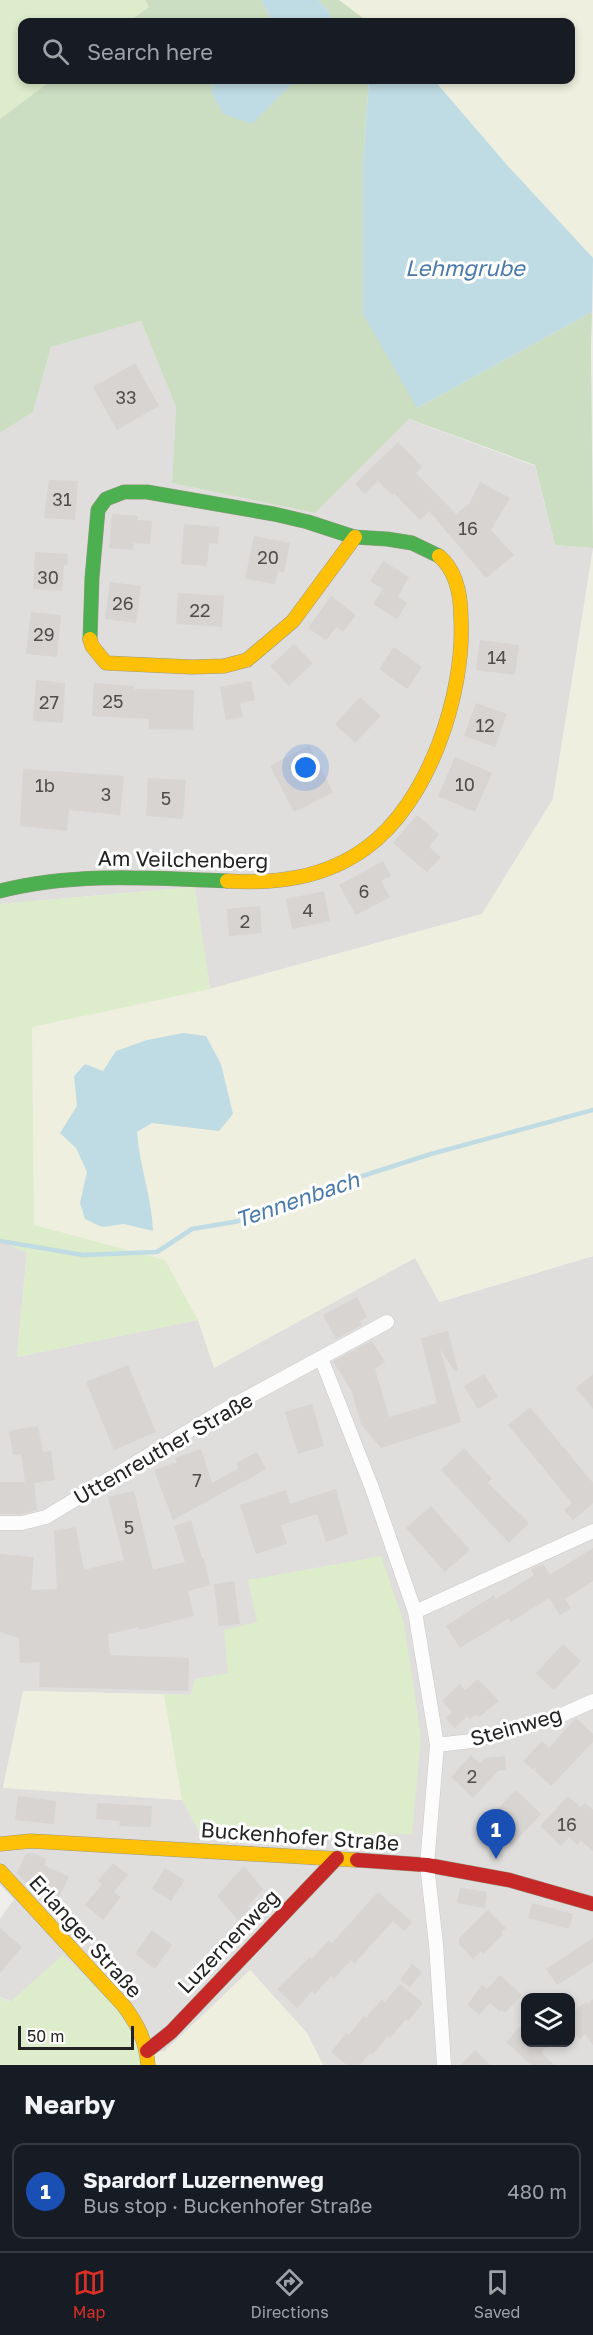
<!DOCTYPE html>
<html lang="en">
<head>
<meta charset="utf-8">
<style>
	body { margin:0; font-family:"Golos Text",sans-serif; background:#20242c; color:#f1f3f6 }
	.controls { position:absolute; right:18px; bottom:18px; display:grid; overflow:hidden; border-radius:12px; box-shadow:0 3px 9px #0003 }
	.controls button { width:54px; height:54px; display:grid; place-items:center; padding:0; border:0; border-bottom:2px solid #363941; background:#171b24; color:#f1f3f6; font:30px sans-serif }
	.scale { position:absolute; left:18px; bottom:15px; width:116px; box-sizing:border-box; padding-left:6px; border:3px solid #222; border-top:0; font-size:16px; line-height:21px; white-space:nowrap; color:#222; -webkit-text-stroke:4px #fff; paint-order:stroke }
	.you { position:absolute; left:306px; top:768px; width:21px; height:21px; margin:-15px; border:4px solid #fff; border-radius:50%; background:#1a73e8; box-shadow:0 0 0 9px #1a73e833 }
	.badge { display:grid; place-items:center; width:39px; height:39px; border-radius:50%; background:#d93025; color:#fff; font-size:20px; font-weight:700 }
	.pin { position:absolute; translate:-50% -50px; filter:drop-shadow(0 2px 3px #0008) }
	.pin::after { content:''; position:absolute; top:32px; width:21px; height:18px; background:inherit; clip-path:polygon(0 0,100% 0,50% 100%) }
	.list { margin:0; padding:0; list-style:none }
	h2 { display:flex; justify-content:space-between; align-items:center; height:78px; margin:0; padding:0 24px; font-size:26px }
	h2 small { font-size:20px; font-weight:400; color:#9ea1a6 }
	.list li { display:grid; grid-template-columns:39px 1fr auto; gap:18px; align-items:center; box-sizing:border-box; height:96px; margin:0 12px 12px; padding:0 12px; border:2px solid #363941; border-radius:12px }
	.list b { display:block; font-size:22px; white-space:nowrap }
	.list p { margin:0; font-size:20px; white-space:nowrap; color:#9ea1a6 }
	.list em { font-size:20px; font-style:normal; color:#9ea1a6 }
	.icon { flex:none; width:33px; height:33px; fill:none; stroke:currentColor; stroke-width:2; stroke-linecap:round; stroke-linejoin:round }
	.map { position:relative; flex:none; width:593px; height:2065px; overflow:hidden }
	.search { position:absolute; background:#171b24; box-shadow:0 3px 9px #0003; left:18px; right:18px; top:18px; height:66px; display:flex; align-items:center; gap:15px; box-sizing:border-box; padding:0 21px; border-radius:12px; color:#9ea1a6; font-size:22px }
	.sheet { height:186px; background:#171b24 }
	nav { display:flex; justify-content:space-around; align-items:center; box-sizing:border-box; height:84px; border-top:2px solid #363941; background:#171b24; font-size:16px; color:#9ea1a6 }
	nav a { display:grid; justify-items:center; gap:3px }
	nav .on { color:#d93025 }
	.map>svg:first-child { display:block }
</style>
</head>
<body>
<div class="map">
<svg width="593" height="2065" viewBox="0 0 593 2065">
	<rect width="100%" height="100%" fill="#f0eeeb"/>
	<!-- residential -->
	<path fill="#dfdedc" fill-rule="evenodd" d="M141,321L176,407L172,483L315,513L408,419L535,466L555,545L593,548L553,799L482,914L210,989L194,887L0,904V433L33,412L51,347Z
		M0,1241L27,1252L17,1357L198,1320L214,1367L416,1257L440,1302L593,1256V2065H323L307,2033L250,1970L165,2051L146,2055L0,1997V1919L14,1899L0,1885ZM257,1622L202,1837L182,1800L3,1787L24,1691L191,1695L195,1679L228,1674ZM526,1998H570V2042H526Z"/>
	<!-- farmland -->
	<path fill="#efefdf" d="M339,0H593V258L507,165L434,80H570V22H368Z
		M593,554V1256L439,1302L415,1258L214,1368L198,1320L165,1260L34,1225L32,1027L210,989L482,914L553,799Z
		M23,1691L164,1694L182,1800L3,1788Z
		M250,1970L307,2033L323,2065H145L146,2055L165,2051Z"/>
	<!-- grass -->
	<path fill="#ddeccb" d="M0,0H145L149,7L128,22H22V80H52L0,119Z
		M195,887L210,989L32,1027L34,1225L165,1260L198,1320L17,1357L27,1253L0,1241V904Z
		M381,1556L404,1623L421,1737L412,1834L202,1837L182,1800L164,1694L191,1695L195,1679L228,1673L224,1630L257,1622L248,1580Z
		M63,1955L115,2006L146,2055L145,2065H0V1997L10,2002Z"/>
	<!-- forest -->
	<path fill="#cbdec1" d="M145,0H261L273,22H128L149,7Z
		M318,0H339L368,22H334L329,12Z
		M52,80H215L211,92L288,87L296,80H369L363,161L417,408L592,312L591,348L593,548L555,545L535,465L409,419L315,513L172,483L176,407L141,321L51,347L33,412L0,433V119Z"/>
	<!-- water -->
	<path fill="#bfdbe3" d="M261,0H318L329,12L334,22H273Z
		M215,80H296L252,124L223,114L211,92Z
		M369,80H434L507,165L593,258L592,312L417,408L363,314V161Z
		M183,1033L206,1036L221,1064L233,1114L219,1131L152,1123L137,1132C139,1165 152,1197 153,1231L124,1224L102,1227L85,1219L80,1203L87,1172L76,1148L60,1133L77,1106L74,1076L85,1064L103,1071L116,1051L147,1040Z"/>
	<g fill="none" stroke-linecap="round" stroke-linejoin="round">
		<!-- stream -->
		<path stroke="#bfdbe3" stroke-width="4.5" d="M0,1241L83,1255L157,1252L192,1229L245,1220L300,1196L431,1154L593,1110"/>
	</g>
	<!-- building -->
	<path fill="#d7d4d2" d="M135,363L159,406L117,430L93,387Z
		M398,442L422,467L416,473L456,514L469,504L480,482L510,498L491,530L514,555L486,578L429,511L420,520L394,493L392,495L378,481L365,494L355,484Z
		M49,480L78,481L75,520L44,518Z
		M112,514L138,516L137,520L152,521L150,544L134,543L133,550L109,548Z
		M184,524L219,527L218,544L209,543L207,566L181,564Z
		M254,536L290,543L284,572L278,571L275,584L245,579Z
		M35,552L68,554L67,565H64L62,591L33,589Z
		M383,561L409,577L398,597L407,603L397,619L373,604L383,589L370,581Z
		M110,582L141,586L136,623L105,619Z
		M178,593L224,596L222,627L176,624Z
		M331,596L356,615L343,632L336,627L326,640L308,628Z
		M31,612L61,615L57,657L26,654Z
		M480,640L519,645L515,675L476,670Z
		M294,644L313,663L289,686L270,666Z
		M394,647L422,667L407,689L379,669Z
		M36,680L65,683L63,723L33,721Z
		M251,681L255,700L240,703L243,717L226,720L220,687Z
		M94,683L135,686L134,689L194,690L193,730L149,729V719L92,716Z
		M360,697L381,716L355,743L335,724Z
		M476,703L507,714L495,747L464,736Z
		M309,745L333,792L294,812L270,766Z
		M455,757L492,773L475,812L438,796Z
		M23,769L124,776L120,815L69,810L67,831L20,826Z
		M148,778L186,780L183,819L146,816Z
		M417,815L439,834L429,847L441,857L427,872L393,843Z
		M383,861L391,876L381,881L390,897L356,915L339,885Z
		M324,891L330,921L292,929L286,899Z
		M260,906L262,933L229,936L227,909Z
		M357,1297L367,1317L360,1321L362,1325L336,1339L323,1315Z
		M448,1331L458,1370L455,1372L440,1349L461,1422L381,1448L361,1424L352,1392L333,1361L372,1341L385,1362L375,1369L389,1417L437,1403L421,1338Z
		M128,1365L156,1432L114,1450L86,1382Z
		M484,1374L498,1397L478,1409L464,1386Z
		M593,1374V1409L576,1388Z
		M312,1404L324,1446L298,1454L285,1412Z
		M530,1407L593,1483V1503L573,1520L564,1510L572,1503L508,1425Z
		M38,1426L43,1452L51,1451L55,1480L34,1483L37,1510L21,1514H0V1482H25L21,1454L13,1455L9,1431Z
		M464,1448L492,1479L488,1483L529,1523L509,1543L441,1470Z
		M201,1449L212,1483L239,1468L236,1463L257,1452L266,1469L173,1520L154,1470L177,1462L175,1458Z
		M336,1489L348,1534L326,1542L317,1514L281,1525L287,1544L256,1554L240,1505L286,1490L290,1504Z
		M134,1491L153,1570L185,1562L174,1526L191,1521L202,1558H204L210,1585L188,1591L194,1616L139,1630V1627L108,1634L110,1655L189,1658L188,1691L39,1687L40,1662L20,1663L19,1638L0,1632V1554L34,1557L31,1590L57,1589L54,1531L76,1527L84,1570L124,1560L108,1497Z
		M431,1506L470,1550L445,1572L406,1528Z
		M593,1548V1581L565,1599L571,1608L560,1615L549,1598L511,1622L509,1618L460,1648L446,1626L494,1595L496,1599L534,1575L531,1569L533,1568L543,1564L550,1575Z
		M234,1581L240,1624L219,1626L214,1584Z
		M563,1644L581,1661L554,1690L536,1673Z
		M478,1679L499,1701L479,1717L476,1714L470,1719L467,1716L455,1728L446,1718L452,1712L442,1701L460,1684L465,1690Z
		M576,1718L593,1734V1742L551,1786L535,1771L537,1768L532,1769L523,1761L542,1741L549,1748Z
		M471,1755L480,1763L485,1758L505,1756L506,1770L498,1771L473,1798L451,1777Z
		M516,1790L541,1814L511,1846L485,1822Z
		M18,1796L56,1801L54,1824L15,1820Z
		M568,1796L581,1807L585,1803L593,1810V1851L581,1841L577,1845L569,1837L561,1846L540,1826Z
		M97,1803L152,1806L151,1827L119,1826L120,1821L96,1819Z
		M33,1853L46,1859L44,1865L69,1877L59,1897L23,1880L17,1873L26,1854Z
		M113,1863L128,1875L114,1892L121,1897L103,1920L85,1905L102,1884L98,1881Z
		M244,1866L263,1889L248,1906L250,1909L238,1920L217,1896Z
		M165,1868L185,1880L171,1901L152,1889Z
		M460,1888L487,1892L485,1908L457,1903Z
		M378,1892L412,1922L404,1931L393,1921L354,1964L351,1960L334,1979L331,1976L315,1994L312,1991L297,2008L277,1989L310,1957L312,1959L329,1940L332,1943Z
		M532,1903L573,1914L569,1929L528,1918Z
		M488,1910L506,1928L501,1932L503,1935L483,1954L481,1951L473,1959L459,1944V1938Z
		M0,1928L22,1947L0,1973Z
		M152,1930L172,1945L155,1969L135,1954Z
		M593,1938V1962L557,1985L546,1969Z
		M412,1964L422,1972L410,1987L400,1980Z
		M500,1975L522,1995L505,2013L502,2010L500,2012L490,2003L479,2015L467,2005L482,1985L487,1989Z
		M400,1984L423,2003L408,2021L406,2019L390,2038L388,2036L372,2055L370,2053L360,2065H347L331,2052L346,2033L349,2035L364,2016L366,2018L382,1999L385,2002Z
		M593,1999V2045L585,2034L580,2039L570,2027V2014L586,2002L588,2004Z
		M525,2021V2043H550L541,2052L554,2065H531L506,2042Z
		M475,2050L490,2065H461Z"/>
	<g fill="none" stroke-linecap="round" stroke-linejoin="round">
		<defs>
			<path id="street" d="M321,1358L372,1488L415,1612L437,1745L427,1865L436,1944L444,2065
				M0,1523H22L46,1517L217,1414L387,1322
				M415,1612L593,1531
				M437,1745L471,1741L555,1718L593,1701"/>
			<path id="fast" d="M90,639L92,578L98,510L106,499L124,492H147L274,514L308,522L354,537L387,539L412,543L439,556
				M0,891C74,872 151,878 227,881"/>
			<path id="slow" d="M90,639L92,646L106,663L192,667L224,666L247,660L293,621L355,537
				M227,881C277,884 325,878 366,848C429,803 465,693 461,619C461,597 457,571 439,556
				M0,1844L31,1841L357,1860
				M0,1871L124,2006C138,2025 146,2041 148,2065"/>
			<path id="jam" d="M357,1860L427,1865L509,1880L593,1904
				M147,2051L171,2032L337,1858"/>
		</defs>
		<!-- street casing -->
		<use href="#street" stroke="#c9c8c7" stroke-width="15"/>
		<!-- fast casing -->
		<use href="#fast" stroke="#999a82" stroke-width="15"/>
		<!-- slow casing -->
		<use href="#slow" stroke="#999a82" stroke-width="15"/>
		<!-- jam casing -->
		<use href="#jam" stroke="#999a82" stroke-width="15"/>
		<!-- street -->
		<use href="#street" stroke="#fdfcfc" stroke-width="14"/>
		<!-- fast -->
		<use href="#fast" stroke="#4caf50" stroke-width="14"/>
		<!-- slow -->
		<use href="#slow" stroke="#ffc107" stroke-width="14"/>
		<!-- jam -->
		<use href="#jam" stroke="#c62828" stroke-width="14"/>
	</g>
	<g text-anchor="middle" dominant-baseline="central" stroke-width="6" stroke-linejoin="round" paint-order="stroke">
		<!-- number labels -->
		<g font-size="18" fill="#4f4e4e">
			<text x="126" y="397">33</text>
			<text x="62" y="499">31</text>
			<text x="468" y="528">16</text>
			<text x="268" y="557">20</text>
			<text x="48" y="577">30</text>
			<text x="123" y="603">26</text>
			<text x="200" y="610">22</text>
			<text x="44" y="634">29</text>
			<text x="497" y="657">14</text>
			<text x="113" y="701">25</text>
			<text x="49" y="702">27</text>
			<text x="485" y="725">12</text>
			<text x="465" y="784">10</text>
			<text x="45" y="785">1b</text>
			<text x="106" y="794">3</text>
			<text x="166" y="798">5</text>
			<text x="364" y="891">6</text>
			<text x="308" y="910">4</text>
			<text x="245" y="921">2</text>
			<text x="197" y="1480">7</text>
			<text x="129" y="1527">5</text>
			<text x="472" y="1776">2</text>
			<text x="567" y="1824">16</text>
		</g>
		<!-- street labels -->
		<g font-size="21" fill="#222" stroke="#fff">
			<text transform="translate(183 859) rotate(1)">Am Veilchenberg</text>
			<text transform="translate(163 1448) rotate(-30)">Uttenreuther Straße</text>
			<text transform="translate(516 1726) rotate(-16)">Steinweg</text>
			<text transform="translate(300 1836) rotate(4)">Buckenhofer Straße</text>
			<text transform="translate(86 1936) rotate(48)">Erlanger Straße</text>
			<text transform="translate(228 1941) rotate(-46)">Luzernenweg</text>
		</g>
		<!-- water labels -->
		<g font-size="22" font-style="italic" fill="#4a7aab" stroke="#fff">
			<text x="465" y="267">Lehmgrube</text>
			<text transform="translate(297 1199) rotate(-19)">Tennenbach</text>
		</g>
	</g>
</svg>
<div class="controls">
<button><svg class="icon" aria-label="layers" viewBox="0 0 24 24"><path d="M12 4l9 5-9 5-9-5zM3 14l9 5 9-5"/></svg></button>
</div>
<div class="scale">50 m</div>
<div class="you"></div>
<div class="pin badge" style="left:496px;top:1859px;background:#1a4fb4">1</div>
<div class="search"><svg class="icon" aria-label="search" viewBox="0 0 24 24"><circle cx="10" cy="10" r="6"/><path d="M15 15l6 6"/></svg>Search here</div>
</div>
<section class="sheet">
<h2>Nearby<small></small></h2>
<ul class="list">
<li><span class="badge" style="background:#1a4fb4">1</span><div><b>Spardorf Luzernenweg</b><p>Bus stop · Buckenhofer Straße</p></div><em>480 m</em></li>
</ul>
</section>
<nav>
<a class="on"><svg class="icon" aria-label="map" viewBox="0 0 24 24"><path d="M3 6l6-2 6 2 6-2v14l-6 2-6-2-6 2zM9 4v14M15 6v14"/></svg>Map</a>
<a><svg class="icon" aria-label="directions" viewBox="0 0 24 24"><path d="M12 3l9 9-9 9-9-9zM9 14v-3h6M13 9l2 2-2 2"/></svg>Directions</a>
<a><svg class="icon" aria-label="saved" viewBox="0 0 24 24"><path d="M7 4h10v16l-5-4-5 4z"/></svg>Saved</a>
</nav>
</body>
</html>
